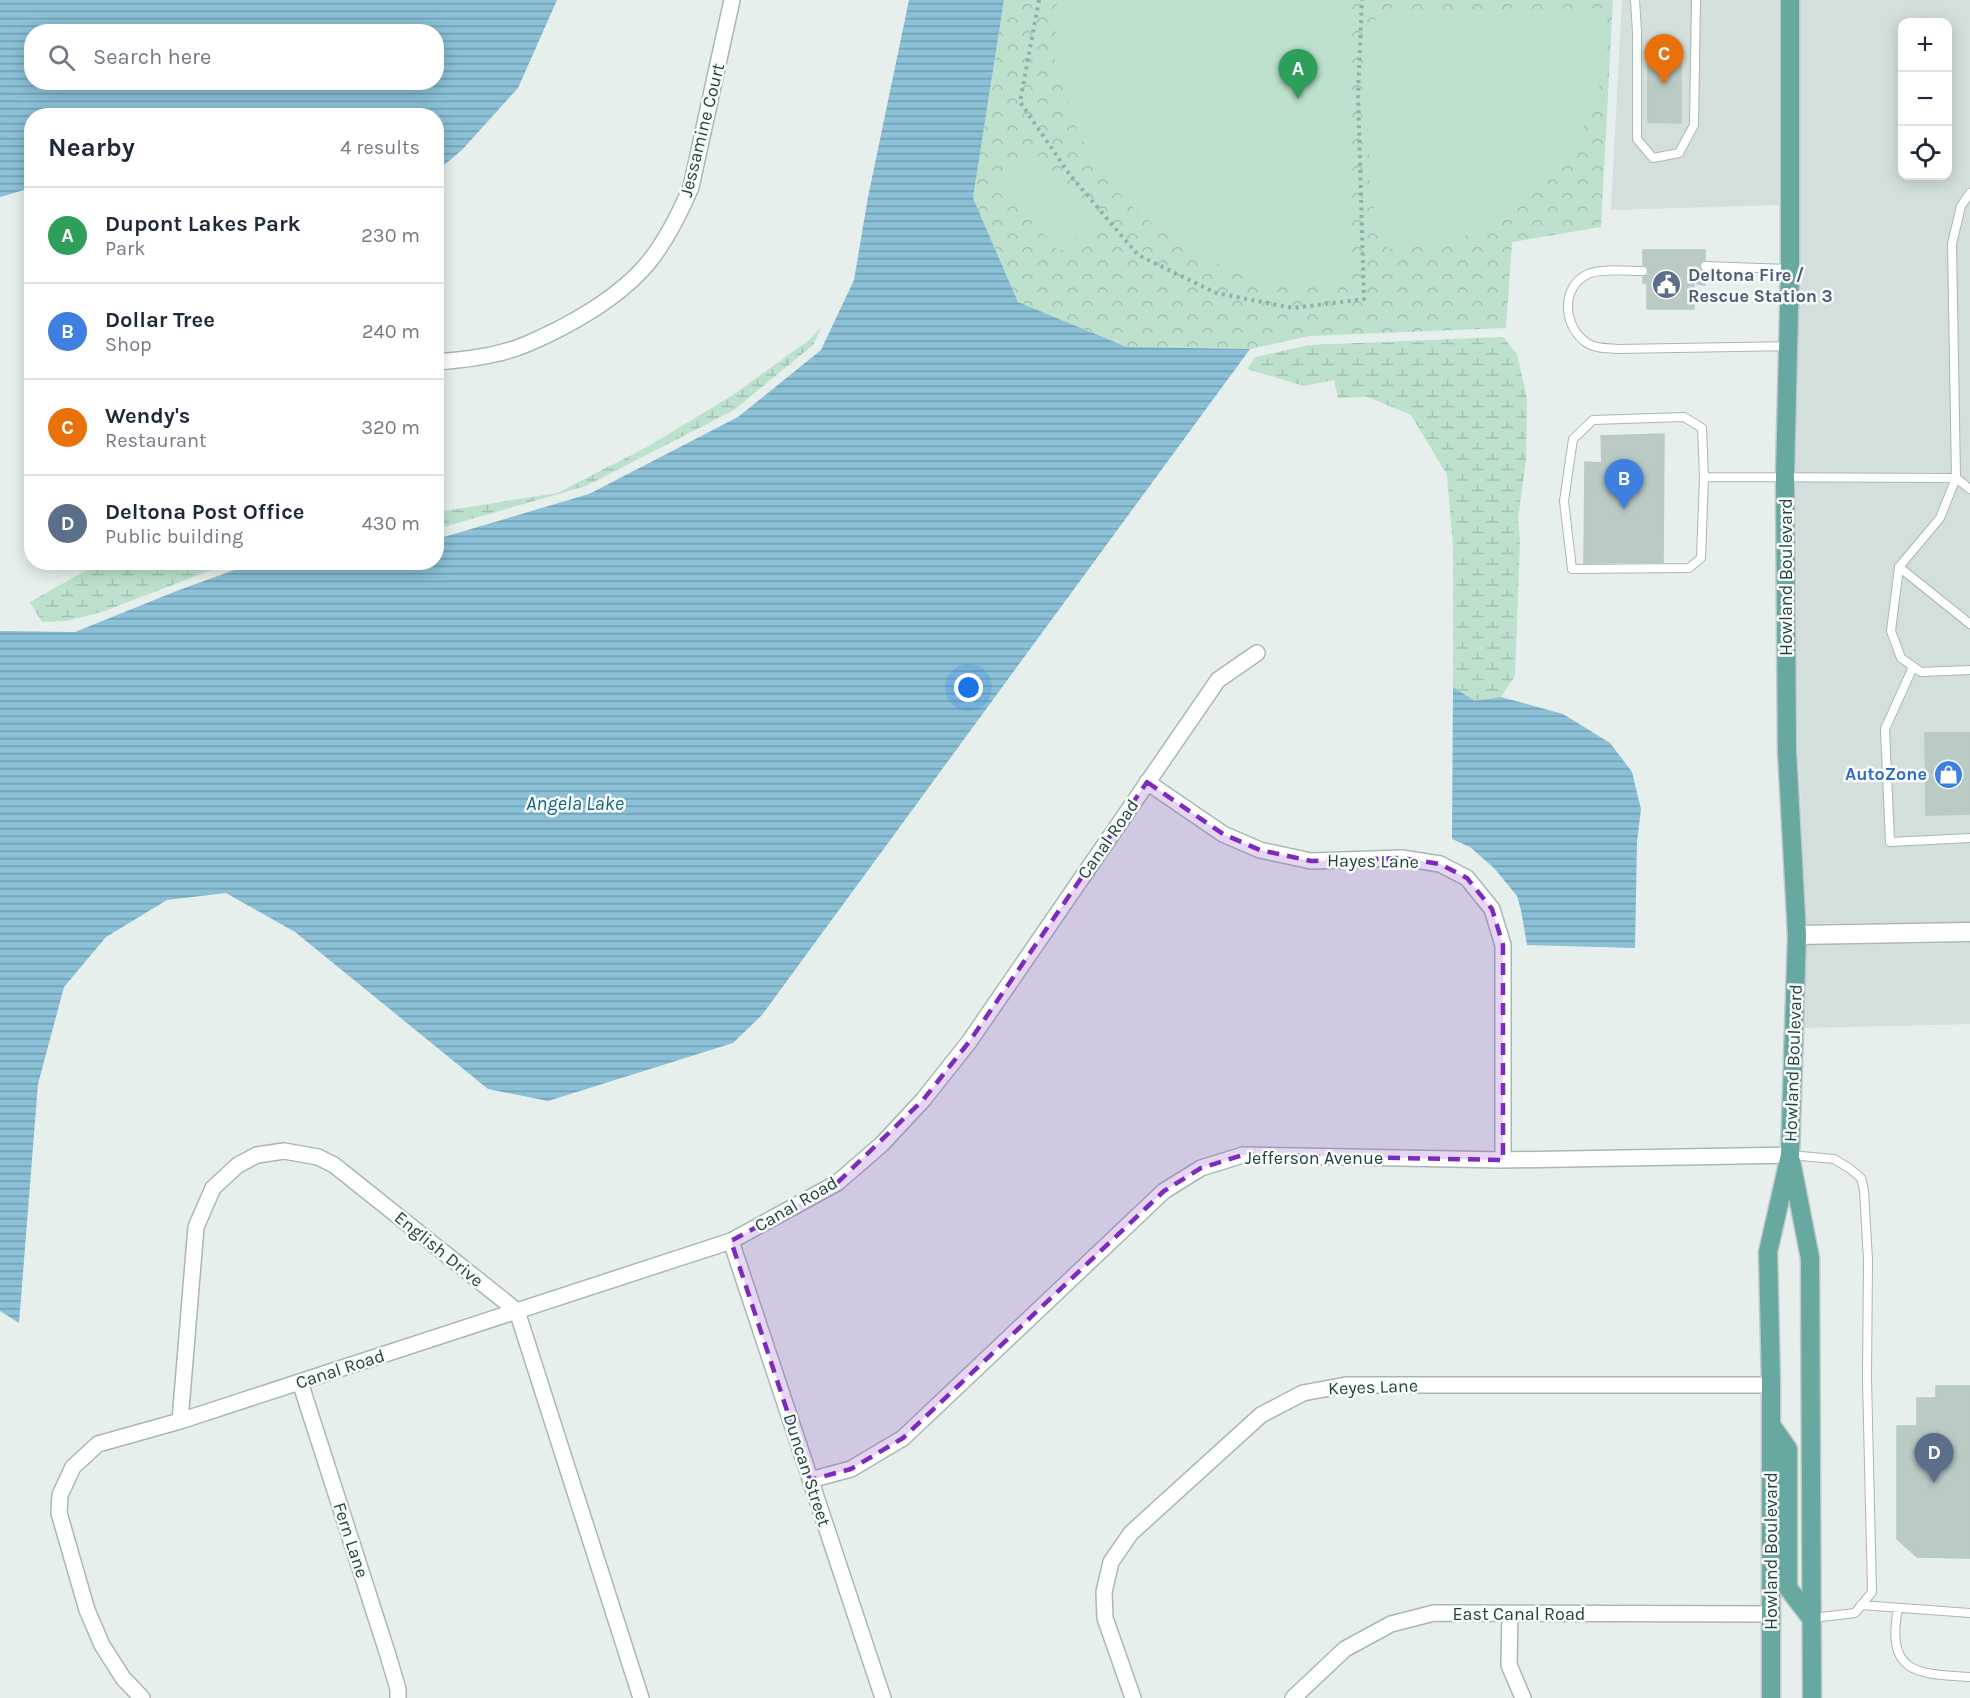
<!DOCTYPE html>
<html lang="en">
<head>
<meta charset="utf-8">
<style>
	body { margin:0; font-family:Karla,sans-serif; background:#f2f2f3; color:#1f2937 }
	.controls { position:absolute; right:18px; top:18px; display:grid; overflow:hidden; border-radius:12px; box-shadow:0 3px 15px #0003 }
	.controls button { width:54px; height:54px; display:grid; place-items:center; padding:0; border:0; border-bottom:2px solid #e0e1e3; background:#fff; color:#1f2937; font:30px sans-serif }
	.you { position:absolute; left:969px; top:688px; width:21px; height:21px; margin:-15px; border:4px solid #fff; border-radius:50%; background:#1a73e8; box-shadow:0 0 0 9px #1a73e833 }
	.badge { display:grid; place-items:center; width:39px; height:39px; border-radius:50%; background:#825b46; color:#fff; font-size:20px; font-weight:700 }
	.pin { position:absolute; translate:-50% -50px; filter:drop-shadow(0 2px 3px #0008) }
	.pin::after { content:''; position:absolute; top:32px; width:21px; height:18px; background:inherit; clip-path:polygon(0 0,100% 0,50% 100%) }
	.list { margin:0; padding:0; list-style:none }
	h2 { display:flex; justify-content:space-between; align-items:center; height:78px; margin:0; padding:0 24px; font-size:26px }
	h2 small { font-size:20px; font-weight:400; color:#747a83 }
	.list li { display:grid; grid-template-columns:39px 1fr auto; gap:18px; align-items:center; box-sizing:border-box; height:96px; padding:0 24px; border-top:2px solid #e0e1e3 }
	.list b { display:block; font-size:22px; white-space:nowrap }
	.list p { margin:0; font-size:20px; white-space:nowrap; color:#747a83 }
	.list em { font-size:20px; font-style:normal; color:#747a83 }
	.icon { flex:none; width:33px; height:33px; fill:none; stroke:currentColor; stroke-width:2; stroke-linecap:round; stroke-linejoin:round }
	.map { position:relative; flex:none; width:1970px; height:1698px; overflow:hidden }
	.search { position:absolute; background:#fff; box-shadow:0 3px 15px #0003; left:24px; top:24px; width:420px; height:66px; display:flex; align-items:center; gap:15px; box-sizing:border-box; padding:0 21px; border-radius:24px; color:#747a83; font-size:22px }
	.panel { position:absolute; background:#fff; box-shadow:0 3px 15px #0003; left:24px; top:108px; width:420px; height:462px; border-radius:24px }
	.map>svg:first-child { display:block }
</style>
</head>
<body>
<div class="map">
<svg width="1970" height="1698" viewBox="0 0 1970 1698">
	<defs>
		<pattern id="forest-crowns" width="20" height="18" patternUnits="userSpaceOnUse" patternTransform="scale(1.5)"><rect width="20" height="18" fill="#bde1cd"/><path d="M2 6a3 3 0 1 1 6 0M12 15a3 3 0 1 1 6 0" fill="none" stroke="#a2c2b1"/></pattern>
		<pattern id="wetland-marsh" width="20" height="14" patternUnits="userSpaceOnUse" patternTransform="scale(1.5)"><rect width="20" height="14" fill="#bde1cd"/><path d="M1 5h8M5 5V1M11 12h8M15 12V8" fill="none" stroke="#a2c2b1"/></pattern>
		<pattern id="water-rules" width="6" height="5" patternUnits="userSpaceOnUse" patternTransform="scale(1.5)"><rect width="6" height="5" fill="#8bc0d7"/><path d="M0 2.5h6" fill="none" stroke="#719eb0"/></pattern>
	</defs>
	<rect width="100%" height="100%" fill="#e6efec"/>
	<!-- built -->
	<path fill="#d3dfdc" fill-rule="evenodd" d="M1622,0H1779V205L1611,210Z
		M1800,0H1970V922L1807,924L1798,750L1796,475L1800,267ZM1902,22H1948V176H1902Z
		M1970,943V1024L1805,1028L1807,945Z"/>
	<!-- forest -->
	<path fill="url(#forest-crowns)" d="M1004,0H1613L1601,227L1512,242L1506,328L1309,336L1250,349L1127,347L1018,302L973,198Z"/>
	<!-- wetland -->
	<path fill="url(#wetland-marsh)" d="M822,326L813,345L734,410L586,486L437,529V512L557,493L647,447L733,395L809,340Z
		M1503,337L1517,354L1527,398L1526,460L1518,519L1520,539L1515,676L1501,697L1475,701L1453,687V546L1447,475L1411,415L1368,397L1338,398L1334,380L1304,386L1247,369L1255,357L1309,345Z
		M101,562H230V563L102,612L66,621L42,622L30,602Z"/>
	<!-- pitch -->
	<path fill="#bde1cd" d="M1057,0H1338L1348,9L1349,284L1302,286L1254,278L1185,250L1125,201L1078,134L1055,62Z
		M1606,8V47L1600,84L1586,122L1560,166L1500,216L1455,242L1388,249L1371,199L1364,29L1384,13Z
		M1033,152L1093,224L1059,252L999,180Z"/>
	<!-- water -->
	<path fill="url(#water-rules)" fill-rule="evenodd" d="M0,0H557L518,88L462,150L437,171L436,116H32L31,188L0,197ZM32,32H436V82H32Z
		M909,0H1004L973,198L1018,302L1127,347L1250,349L762,1015L733,1043L548,1101L488,1089L295,932L226,893L167,900L106,937L64,987L38,1084L19,1323L0,1311V631L75,632L179,590L240,568L263,563L436,562L437,539L589,494L738,417L821,350L854,280L868,197Z
		M1453,687L1475,701L1501,697L1563,714L1610,743L1632,772L1641,809L1637,842L1635,948L1527,945L1521,910L1517,896L1495,869L1470,847L1452,839Z"/>
	<!-- building -->
	<path fill="#bacbc6" stroke="#b7cac5" stroke-width="1.5" d="M1648,45H1681V123L1648,122Z
		M1643,250H1705V260L1700,262L1699,266L1701,271L1705,272V285L1694,283V309H1647V284L1643,283V277L1648,275L1649,271L1647,266L1643,265Z
		M1664,434L1663,562L1584,563L1585,462L1602,463L1601,436Z
		M1925,733H1970V814L1926,815Z
		M1936,1386H1970V1558L1917,1557L1897,1539V1426H1917V1398H1936Z"/>
	<g fill="none" stroke-linecap="round" stroke-linejoin="round">
		<defs>
			<path id="service" d="M1635,0L1637,32V139L1653,158L1679,153L1694,125L1696,0
				M1705,266L1790,269
				M1643,271C1629,271 1601,268 1588,274C1560,287 1563,327 1587,343C1596,349 1607,348 1618,349L1788,346
				M1704,477L1701,558L1689,568L1572,569L1564,501L1573,439L1593,420L1684,417L1702,428L1704,477L1956,478L1952,244L1961,206L1970,193
				M1970,489L1956,478L1940,518L1899,567L1970,624
				M1899,567L1891,631L1901,658L1921,672L1970,670
				M1913,667L1885,729L1890,842L1970,838
				M1790,1155L1834,1159L1849,1168L1861,1178L1864,1190L1868,1260L1867,1379L1872,1592L1855,1613L1813,1618
				M1861,1605L1970,1613
				M1898,1608C1886,1673 1915,1674 1970,1677"/>
			<path id="minor" d="M436,362C464,360 502,355 527,344C569,326 619,298 648,263C666,241 680,213 691,187L732,0
				M1147,782L1223,834L1260,850L1311,861L1402,858L1440,864L1467,878L1492,909L1503,945V1160
				M731,1241L883,1698
				M300,1382L387,1652L398,1689V1698
				M180,1421L196,1227L213,1188L238,1165L257,1155L284,1151L318,1157L334,1165L517,1311L641,1698
				M810,1480L851,1469L903,1438L1164,1191L1201,1168L1243,1155L1503,1160L1790,1155
				M1510,1613L1509,1665L1523,1698
				M142,1698L123,1678L102,1645L87,1610L59,1513L60,1495L73,1467L98,1444L180,1421L731,1241L837,1183L882,1144L923,1100L969,1042L1218,680L1257,653
				M1133,1698L1105,1618L1104,1592L1111,1562L1131,1533L1261,1415L1303,1393L1346,1385H1771
				M1293,1698L1345,1649L1391,1624L1434,1613L1772,1614"/>
			<path id="tertiary" d="M1797,935L1970,932"/>
			<path id="primary" d="M1791,1161L1810,1258L1812,1698
				M1771,1425L1788,1449V1588L1811,1618
				M1771,1698V1385L1768,1252L1790,1155L1797,935L1787,751L1785,476L1790,269V0"/>
		</defs>
		<!-- service casing -->
		<use href="#service" stroke="#a8b8b5" stroke-width="10"/>
		<!-- minor casing -->
		<use href="#minor" stroke="#a8b8b5" stroke-width="18"/>
		<!-- tertiary casing -->
		<use href="#tertiary" stroke="#a8b8b5" stroke-width="21"/>
		<!-- primary casing -->
		<use href="#primary" stroke="#c1cac9" stroke-width="21"/>
		<!-- path -->
		<path stroke="#84b5ad" stroke-width="4" stroke-dasharray="3 4.5" stroke-linecap="butt" d="M1039,0L1020,102L1070,175L1138,255L1216,293L1293,308L1364,299L1358,94L1362,0"/>
		<!-- service -->
		<use href="#service" stroke="#fff" stroke-width="8"/>
		<!-- minor -->
		<use href="#minor" stroke="#fff" stroke-width="15"/>
		<!-- tertiary -->
		<use href="#tertiary" stroke="#fff" stroke-width="18"/>
		<!-- primary -->
		<use href="#primary" stroke="#67a8a1" stroke-width="18"/>
	</g>
	<!-- marked area -->
	<path fill="#7b2cbf" fill-opacity="0.2" stroke="#7b2cbf" stroke-width="4.5" stroke-dasharray="12 8" stroke-linejoin="round" d="M1147,782L1223,834L1260,850L1311,861L1402,858L1440,864L1467,878L1492,909L1503,945V1160L1243,1155L1201,1168L1164,1191L903,1438L851,1469L810,1480L731,1241L837,1183L923,1100L969,1042Z"/>
	<!-- icons -->
	<defs>
		<symbol id="civic-disc" viewBox="-11 -11 22 22"><circle r="9.5" fill="#5c6f8a" stroke="#f7fbfa"/><path d="M-.6-6.5H3V-4.5H.6V-3L4-1V1h2V6H-6V1h2V-1L-.6-3ZM-1.2 2.5V6h2.4V2.5Z" fill="#fff"/></symbol>
		<symbol id="shop-disc" viewBox="-11 -11 22 22"><circle r="9.5" fill="#3f7fe0" stroke="#f7fbfa"/><path d="M-5-2.5h2.3a2.7 3.5 0 0 1 5.4 0H5L5.5 6h-11ZM-1.5-2.5h3a1.5 2.3 0 0 0-3 0Z" fill="#fff"/></symbol>
	</defs>
	<g fill-rule="evenodd">
		<use href="#civic-disc" x="1650" y="268" width="33" height="33"/>
		<use href="#shop-disc" x="1932" y="758" width="33" height="33"/>
	</g>
	<g text-anchor="middle" dominant-baseline="central" stroke-width="5" stroke-linejoin="round" paint-order="stroke">
		<!-- street labels -->
		<g font-size="18" fill="#23433f" stroke="#f7fbfa">
			<text transform="translate(702 130) rotate(-76)">Jessamine Court</text>
			<text transform="translate(1786 577) rotate(-90)">Howland Boulevard</text>
			<text transform="translate(1108 839) rotate(-55)">Canal Road</text>
			<text transform="translate(1373 861) rotate(1)">Hayes Lane</text>
			<text transform="translate(1793 1063) rotate(-88)">Howland Boulevard</text>
			<text x="1314" y="1158">Jefferson Avenue</text>
			<text transform="translate(796 1204) rotate(-30)">Canal Road</text>
			<text transform="translate(439 1249) rotate(39)">English Drive</text>
			<text transform="translate(340 1369) rotate(-18)">Canal Road</text>
			<text transform="translate(1373 1387) rotate(-2)">Keyes Lane</text>
			<text transform="translate(807 1470) rotate(72)">Duncan Street</text>
			<text transform="translate(351 1540) rotate(72)">Fern Lane</text>
			<text transform="translate(1771 1551) rotate(-90)">Howland Boulevard</text>
			<text x="1519" y="1614">East Canal Road</text>
		</g>
		<!-- service labels -->
		<g font-size="18" font-weight="bold" fill="#4e5e75" stroke="#f7fbfa" text-anchor="start">
			<text x="1688" y="275">Deltona Fire /<tspan x="1688" dy="21">Rescue Station 3</tspan></text>
		</g>
		<!-- shop labels -->
		<g font-size="18" font-weight="bold" fill="#366cbe" stroke="#f7fbfa" text-anchor="end">
			<text x="1927" y="774">AutoZone</text>
		</g>
		<!-- water labels -->
		<g font-size="20" font-style="italic" fill="#186284" stroke="#f7fbfa">
			<text x="575" y="803">Angela Lake</text>
		</g>
	</g>
</svg>
<div class="controls">
<button>+</button>
<button>−</button>
<button><svg class="icon" aria-label="locate" viewBox="0 0 24 24"><circle cx="12" cy="12" r="6"/><path d="M12 2v4M12 18v4M2 12h4M18 12h4"/></svg></button>
</div>
<div class="you"></div>
<div class="pin badge" style="left:1298px;top:99px;background:#2e9e5b">A</div>
<div class="pin badge" style="left:1624px;top:509px;background:#3f7fe0">B</div>
<div class="pin badge" style="left:1664px;top:84px;background:#e8710a">C</div>
<div class="pin badge" style="left:1934px;top:1483px;background:#5c6f8a">D</div>
<div class="search"><svg class="icon" aria-label="search" viewBox="0 0 24 24"><circle cx="10" cy="10" r="6"/><path d="M15 15l6 6"/></svg>Search here</div>
<section class="panel">
<h2>Nearby<small>4 results</small></h2>
<ul class="list">
<li><span class="badge" style="background:#2e9e5b">A</span><div><b>Dupont Lakes Park</b><p>Park</p></div><em>230 m</em></li>
<li><span class="badge" style="background:#3f7fe0">B</span><div><b>Dollar Tree</b><p>Shop</p></div><em>240 m</em></li>
<li><span class="badge" style="background:#e8710a">C</span><div><b>Wendy's</b><p>Restaurant</p></div><em>320 m</em></li>
<li><span class="badge" style="background:#5c6f8a">D</span><div><b>Deltona Post Office</b><p>Public building</p></div><em>430 m</em></li>
</ul>
</section>
</div>
</body>
</html>
